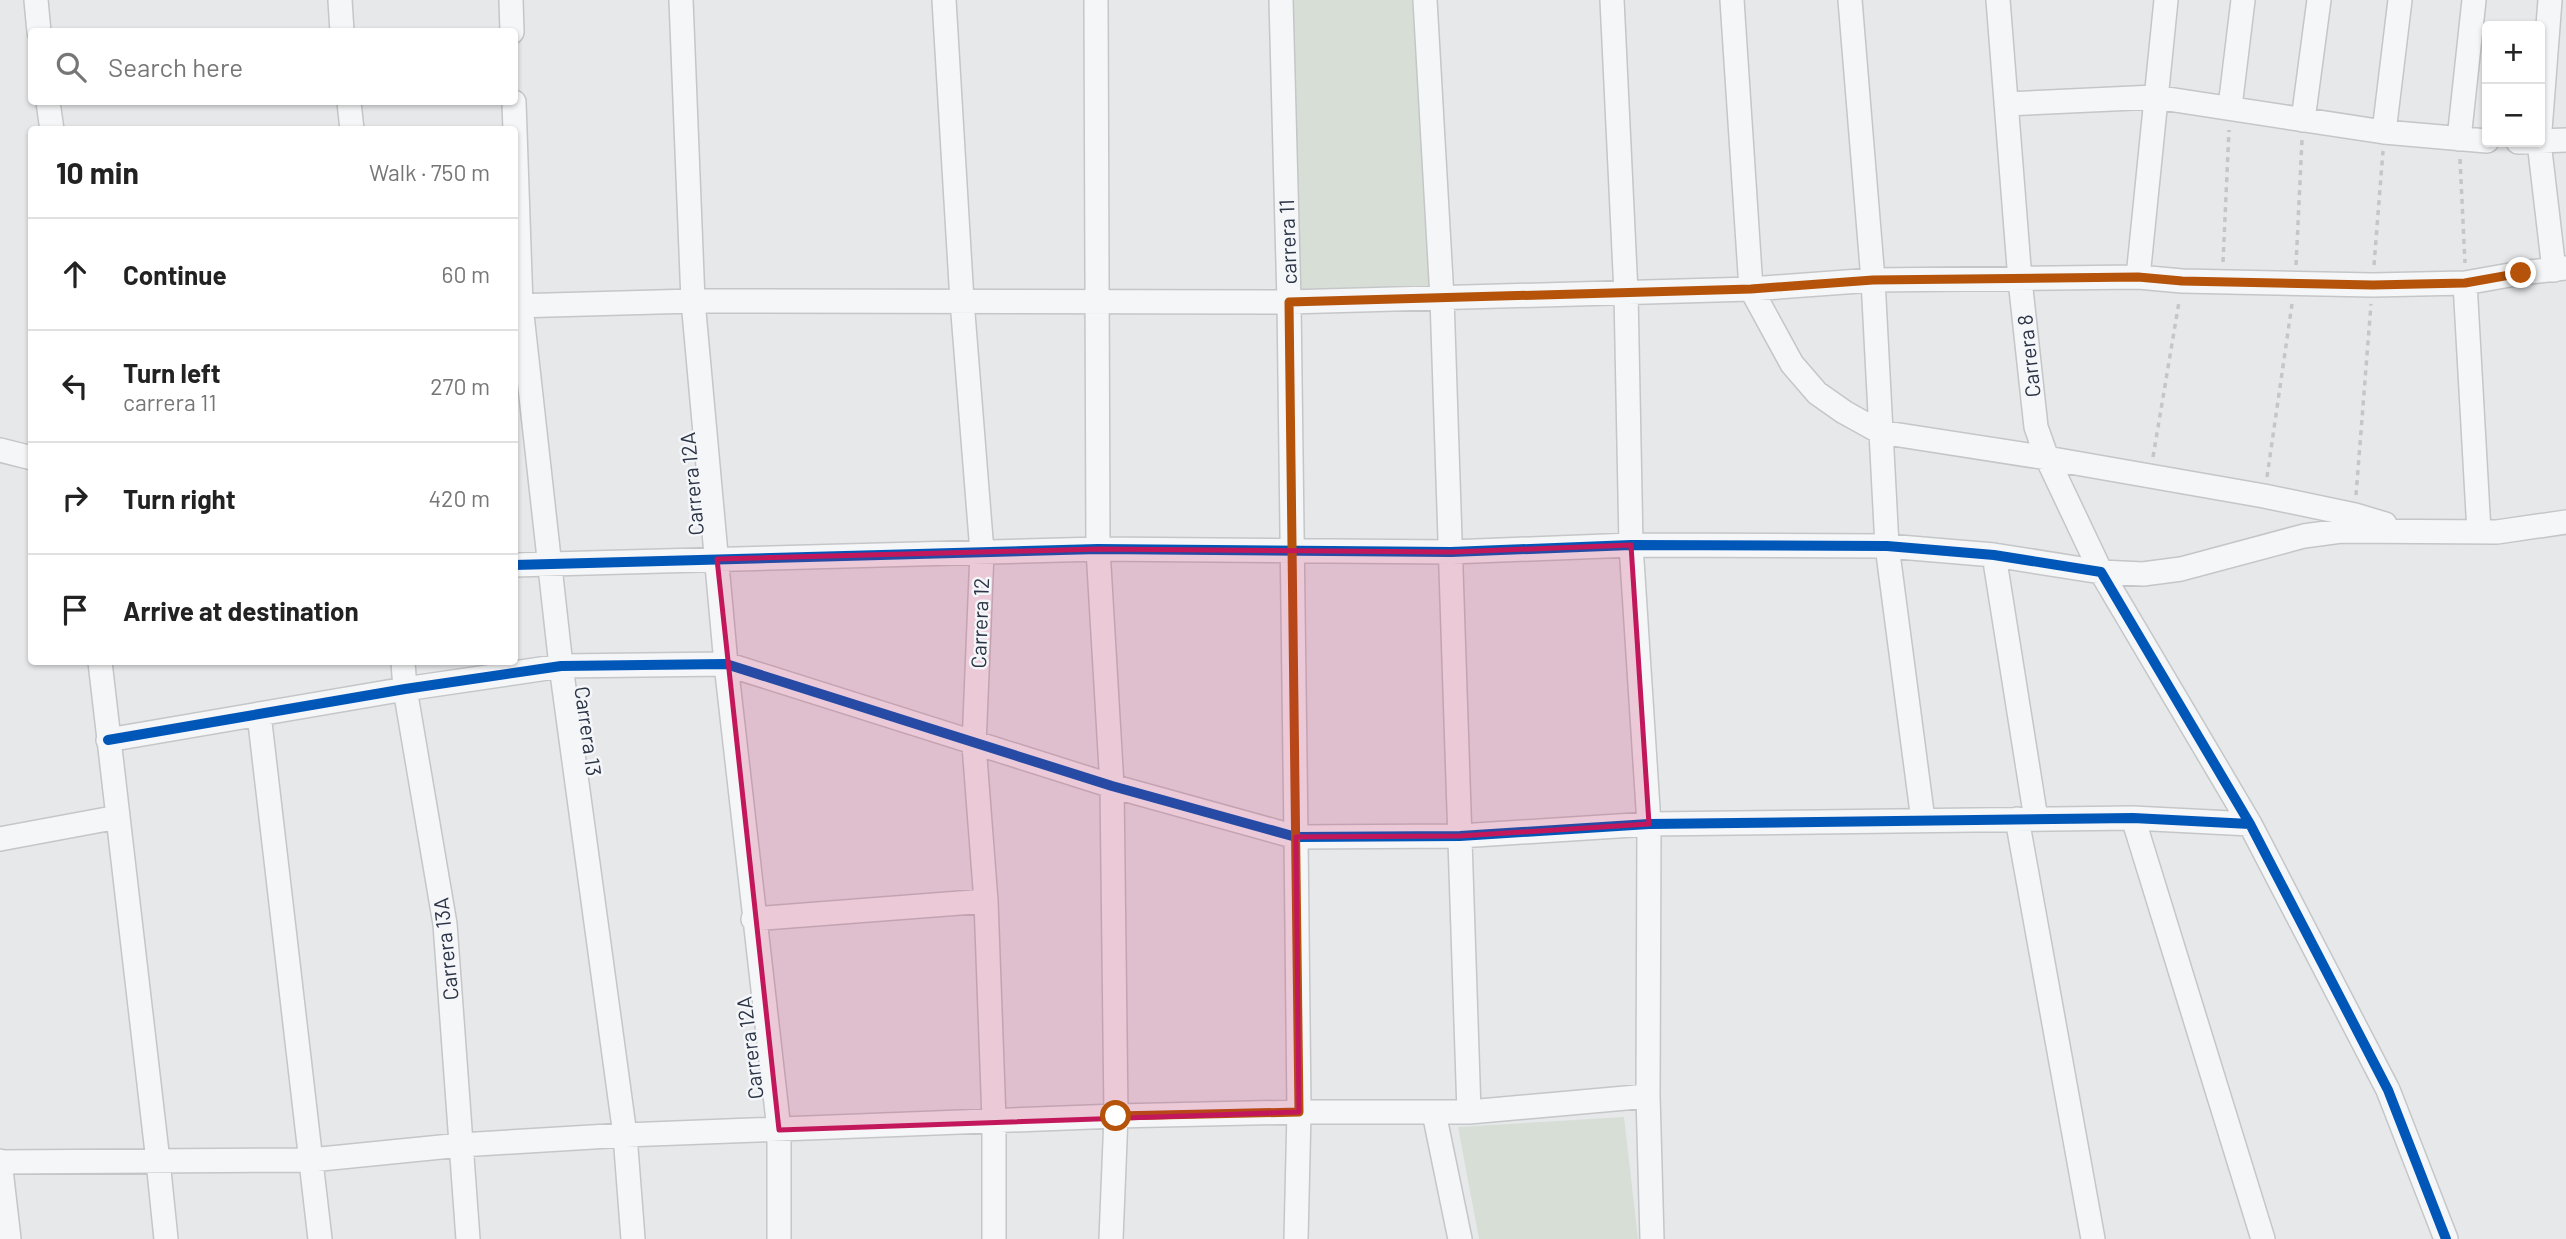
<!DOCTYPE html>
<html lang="en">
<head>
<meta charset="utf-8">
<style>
	body { margin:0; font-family:Barlow,sans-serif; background:#f2f2f2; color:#222 }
	.controls { position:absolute; right:21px; top:21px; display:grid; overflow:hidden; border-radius:7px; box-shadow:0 2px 5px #0004 }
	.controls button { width:63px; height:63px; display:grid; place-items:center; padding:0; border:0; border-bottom:2px solid #e0e0e0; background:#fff; color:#222; font:35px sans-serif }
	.stop { position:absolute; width:21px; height:21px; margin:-16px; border:5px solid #b45309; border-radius:50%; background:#fff }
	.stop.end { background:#b45309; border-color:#fff; box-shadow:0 2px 7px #0008 }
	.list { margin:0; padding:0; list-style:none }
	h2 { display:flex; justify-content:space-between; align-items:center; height:91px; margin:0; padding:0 28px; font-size:30px }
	h2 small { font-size:23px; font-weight:400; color:#767676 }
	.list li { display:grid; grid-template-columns:46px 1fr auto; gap:21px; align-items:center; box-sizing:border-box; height:112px; padding:0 28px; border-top:2px solid #e0e0e0 }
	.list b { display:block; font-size:26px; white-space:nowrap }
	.list p { margin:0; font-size:23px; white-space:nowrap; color:#767676 }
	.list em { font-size:23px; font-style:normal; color:#767676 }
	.icon { flex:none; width:38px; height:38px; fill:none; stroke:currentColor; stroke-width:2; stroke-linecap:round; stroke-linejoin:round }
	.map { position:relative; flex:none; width:2566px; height:1239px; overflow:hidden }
	.search { position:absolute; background:#fff; box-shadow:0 2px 5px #0004; left:28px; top:28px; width:490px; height:77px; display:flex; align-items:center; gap:18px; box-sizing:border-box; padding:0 24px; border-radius:7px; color:#767676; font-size:26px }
	.panel { position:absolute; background:#fff; box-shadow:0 2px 5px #0004; left:28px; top:126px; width:490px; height:539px; border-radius:7px }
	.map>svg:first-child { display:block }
</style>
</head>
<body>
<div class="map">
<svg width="2566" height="1239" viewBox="0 0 2566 1239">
	<rect width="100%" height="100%" fill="#e6e8ea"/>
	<!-- green -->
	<path fill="#d6ded6" d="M1286,0H1421L1437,292L1292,296Z
		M1624,1117L1638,1239H1479L1458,1127Z"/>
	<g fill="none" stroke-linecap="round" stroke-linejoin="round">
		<defs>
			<path id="minor" d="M36,0L39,32
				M340,0L342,32
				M511,0L512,32
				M681,0L693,301L726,664L779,1130V1239
				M944,0L962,301L982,552L974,745L986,901L994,1120V1239
				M1096,0L1098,549L1112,786L1116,1116L1111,1239
				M1281,0L1289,302L1296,837L1299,1112L1296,1239
				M1425,0L1442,298L1469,1112
				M1612,0L1626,293L1631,545L1649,824L1648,1096L1652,1239
				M1732,0L1751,289L1792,364L1817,393L1844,412L1880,432L2047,458L2264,496L2355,515L2385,524
				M1850,0L1873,280L1887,546L1923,820
				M1998,0L2020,280L2036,427L2047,458L2101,572L2250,824L2388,1090L2446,1239
				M48,102L52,130
				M349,102L352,130
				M514,102L521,306L561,666L625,1135L633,1239
				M2006,104L2155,97L2384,132L2487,141
				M2230,107L2243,0
				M2303,120L2319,0
				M2540,130L2550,0
				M2384,132L2400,0
				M2459,139L2474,0
				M2518,142L2566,140
				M2539,142L2554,270
				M2138,277L2166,0
				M2465,283L2479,532
				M514,306L693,301L1289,302L1751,289L1873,280L2138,277L2182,281L2373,285L2465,283L2521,273L2566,268
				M0,450L32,458
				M1994,555L2036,819
				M514,565L1098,549L1451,552L1631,545L1887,546L1994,555L2101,572L2143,574L2181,569L2304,536L2341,531L2497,532L2566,522
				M100,662L158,1161L166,1239
				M403,662L405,689L445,924L468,1239
				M259,714L320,1239
				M108,740L405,689L561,666L726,664L1112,786L1296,837L1460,836L1649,824L2133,818L2250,824
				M2133,818L2263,1239
				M2017,819L2093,1239
				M0,839L118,817
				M753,919L986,901
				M1434,1113L1460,1239
				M0,1161L9,1239
				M0,1162L311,1160L461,1145L625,1135L1116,1116L1299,1112H1469L1648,1096"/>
		</defs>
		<!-- minor casing -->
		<use href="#minor" stroke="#c4c6c8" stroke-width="26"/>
		<!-- path -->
		<path stroke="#c5c6ca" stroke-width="3.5" stroke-dasharray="5 5" stroke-linecap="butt" d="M2460,159L2465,263
			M2223,262L2229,130
			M2296,265L2302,140
			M2374,265L2383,151
			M2153,457L2179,302
			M2267,477L2292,304
			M2356,495L2371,304"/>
		<!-- minor -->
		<use href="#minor" stroke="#f5f6f7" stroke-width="23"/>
		<defs>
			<path id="cycleway" d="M514,565L1098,549L1451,552L1631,545L1887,546L1994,555L2101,572L2250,824L2388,1090L2446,1239
				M108,740L405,689L561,666L726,664L1112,786L1296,837L1460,836L1649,824L2133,818L2250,824"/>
		</defs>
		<!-- cycleway casing -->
		<use href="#cycleway" stroke="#f4f6f9" stroke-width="15"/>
		<!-- cycleway -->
		<use href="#cycleway" stroke="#0057b8" stroke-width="10"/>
	</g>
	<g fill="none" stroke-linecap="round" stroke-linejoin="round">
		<!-- route -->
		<path stroke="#b45309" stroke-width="9" d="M1116,1116L1299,1112L1289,302L1751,289L1873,280L2138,277L2182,281L2373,285L2465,283L2521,273"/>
	</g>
	<!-- marked area -->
	<path fill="#c2185b" fill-opacity="0.2" stroke="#c2185b" stroke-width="5" stroke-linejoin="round" d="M1631,545L1649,824L1460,836L1296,837L1299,1112L779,1130L717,559L1098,549L1451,552Z"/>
	<g text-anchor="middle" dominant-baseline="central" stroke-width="5" stroke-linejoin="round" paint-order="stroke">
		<!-- street labels -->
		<g font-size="21" fill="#2b3445" stroke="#f4f6f9">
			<text transform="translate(1287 242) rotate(-92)">carrera 11</text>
			<text transform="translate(2028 356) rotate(-96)">Carrera 8</text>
			<text transform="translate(691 484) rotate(-95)">Carrera 12A</text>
			<text transform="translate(979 623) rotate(-88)">Carrera 12</text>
			<text transform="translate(589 731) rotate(82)">Carrera 13</text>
			<text transform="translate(445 949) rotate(-96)">Carrera 13A</text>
			<text transform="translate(749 1048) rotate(-97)">Carrera 12A</text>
		</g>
	</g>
</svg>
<div class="controls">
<button>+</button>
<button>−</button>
</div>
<div class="stop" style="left:1116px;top:1116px"></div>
<div class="stop end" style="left:2521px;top:273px"></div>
<div class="search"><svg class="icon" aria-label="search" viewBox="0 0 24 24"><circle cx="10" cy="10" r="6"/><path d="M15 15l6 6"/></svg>Search here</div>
<section class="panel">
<h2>10 min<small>Walk · 750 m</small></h2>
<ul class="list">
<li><svg class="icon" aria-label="ahead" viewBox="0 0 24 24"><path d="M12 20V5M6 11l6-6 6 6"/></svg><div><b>Continue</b></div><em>60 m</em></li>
<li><svg class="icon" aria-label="left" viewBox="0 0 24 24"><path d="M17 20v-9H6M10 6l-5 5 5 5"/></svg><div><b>Turn left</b><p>carrera 11</p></div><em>270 m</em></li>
<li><svg class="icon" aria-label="right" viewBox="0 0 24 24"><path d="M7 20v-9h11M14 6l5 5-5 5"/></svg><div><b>Turn right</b></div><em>420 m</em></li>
<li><svg class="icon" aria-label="arrive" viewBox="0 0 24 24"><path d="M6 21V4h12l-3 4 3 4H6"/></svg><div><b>Arrive at destination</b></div></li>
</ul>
</section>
</div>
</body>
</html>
